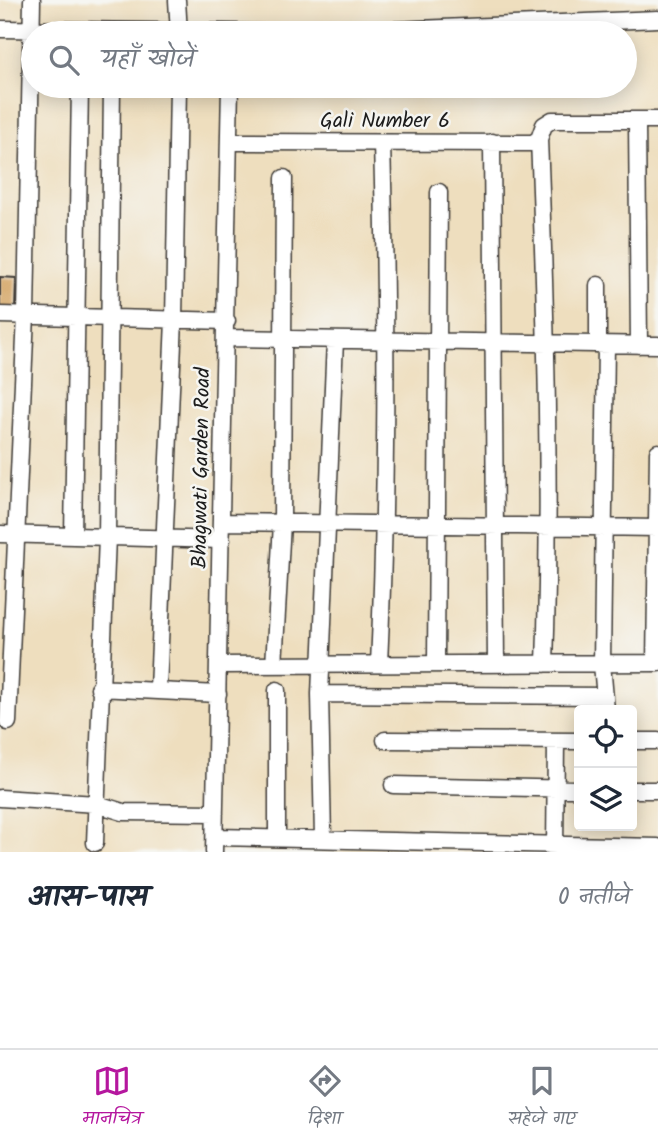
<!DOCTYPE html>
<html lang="hi">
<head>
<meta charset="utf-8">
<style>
	body { margin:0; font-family:Kalam,"Playpen Sans Deva",sans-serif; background:#f2f2f3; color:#1f2937 }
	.controls { position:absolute; right:21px; bottom:21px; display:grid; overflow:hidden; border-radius:7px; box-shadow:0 4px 18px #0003 }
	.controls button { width:63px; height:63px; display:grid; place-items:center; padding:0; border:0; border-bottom:2px solid #e0e1e3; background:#fff; color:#1f2937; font:35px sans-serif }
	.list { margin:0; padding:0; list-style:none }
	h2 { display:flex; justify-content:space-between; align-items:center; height:91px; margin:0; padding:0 28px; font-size:30px }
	h2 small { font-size:23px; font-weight:400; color:#747a83 }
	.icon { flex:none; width:38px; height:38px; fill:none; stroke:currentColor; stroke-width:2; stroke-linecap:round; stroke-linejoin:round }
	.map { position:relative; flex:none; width:658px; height:852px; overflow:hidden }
	.search { position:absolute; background:#fff; box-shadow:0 4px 18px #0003; left:21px; right:21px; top:21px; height:77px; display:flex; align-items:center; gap:18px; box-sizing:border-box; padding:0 24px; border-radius:38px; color:#747a83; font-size:26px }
	.sheet { height:196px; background:#fff }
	nav { display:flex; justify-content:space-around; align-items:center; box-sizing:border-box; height:98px; border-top:2px solid #e0e1e3; background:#fff; font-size:19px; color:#747a83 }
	nav a { display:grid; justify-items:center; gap:4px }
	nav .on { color:#b5179e }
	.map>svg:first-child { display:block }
</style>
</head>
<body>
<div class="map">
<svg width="658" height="852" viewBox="0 0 658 852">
	<rect width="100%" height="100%" fill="#f6f6f2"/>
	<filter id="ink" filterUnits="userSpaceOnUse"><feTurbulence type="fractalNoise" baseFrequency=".0143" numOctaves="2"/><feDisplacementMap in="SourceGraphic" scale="14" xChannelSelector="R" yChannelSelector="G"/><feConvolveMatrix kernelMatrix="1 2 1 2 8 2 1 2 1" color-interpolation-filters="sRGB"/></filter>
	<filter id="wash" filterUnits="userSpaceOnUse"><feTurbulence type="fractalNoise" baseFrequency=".00686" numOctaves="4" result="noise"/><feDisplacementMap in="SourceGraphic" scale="28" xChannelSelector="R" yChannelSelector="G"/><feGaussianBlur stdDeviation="1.57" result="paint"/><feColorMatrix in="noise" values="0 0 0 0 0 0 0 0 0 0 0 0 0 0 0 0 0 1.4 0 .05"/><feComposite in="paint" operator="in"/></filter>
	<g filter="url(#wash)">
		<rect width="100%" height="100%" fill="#eedebe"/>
		<g id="blocks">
			<!-- building -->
			<path fill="#d09b54" d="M0,277L16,278L15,310L0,309Z"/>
		</g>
	</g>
	<g filter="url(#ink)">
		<use href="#blocks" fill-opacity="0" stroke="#3c3934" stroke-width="2"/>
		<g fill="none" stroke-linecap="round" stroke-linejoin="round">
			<defs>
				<path id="minor" d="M177,0L179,33
					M0,29L308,33
					M324,33L658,19
					M637,120L639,345
					M229,142L533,143L539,139
					M492,142L496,664
					M598,285V344
					M0,315L227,321
					M226,338L658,345
					M606,344L602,664L606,710
					M222,522L658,528
					M0,534L222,540
					M73,536L80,86
					M655,663L658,452
					M379,664C387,490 387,317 382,143
					M436,664L439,192
					M545,664C551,488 546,314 539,139L544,125L552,120H658
					M219,665L658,663
					M274,665L282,523L284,178
					M99,688L218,694
					M158,689L174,320L178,86
					M277,690V838
					M320,694L605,696
					M8,722L26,315L32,0
					M385,740L579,741
					M632,741H658
					M393,785L579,789
					M632,790H658
					M0,798L97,804L123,812L215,813
					M215,837L658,847
					M323,838L320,694L335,340
					M95,843L107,537L112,86
					M214,852L230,86
					M555,852L556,741"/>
			</defs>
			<!-- minor casing -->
			<use href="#minor" stroke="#3c3934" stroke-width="19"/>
			<!-- minor -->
			<use href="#minor" stroke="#fff" stroke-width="16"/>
		</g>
	</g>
	<g text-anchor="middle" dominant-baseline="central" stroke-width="5" stroke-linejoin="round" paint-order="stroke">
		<!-- street labels -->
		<g font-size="21" fill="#1c1c1c" stroke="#f6f6f2">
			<text x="385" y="121">Gali Number 6</text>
			<text transform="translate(202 468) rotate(-89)">Bhagwati Garden Road</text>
		</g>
	</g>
</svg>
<div class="controls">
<button><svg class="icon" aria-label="locate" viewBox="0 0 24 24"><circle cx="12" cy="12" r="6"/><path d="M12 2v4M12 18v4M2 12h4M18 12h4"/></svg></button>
<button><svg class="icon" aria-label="layers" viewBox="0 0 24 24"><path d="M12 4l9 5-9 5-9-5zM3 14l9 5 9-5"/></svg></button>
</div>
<div class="search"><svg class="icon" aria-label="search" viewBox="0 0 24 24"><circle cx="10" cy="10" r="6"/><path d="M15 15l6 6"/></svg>यहाँ खोजें</div>
</div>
<section class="sheet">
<h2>आस-पास<small>0 नतीजे</small></h2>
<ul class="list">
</ul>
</section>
<nav>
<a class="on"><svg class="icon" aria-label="map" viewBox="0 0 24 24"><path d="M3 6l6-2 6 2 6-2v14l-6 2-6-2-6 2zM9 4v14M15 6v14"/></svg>मानचित्र</a>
<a><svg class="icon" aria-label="directions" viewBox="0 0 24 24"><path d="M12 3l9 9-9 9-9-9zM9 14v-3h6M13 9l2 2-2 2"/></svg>दिशा</a>
<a><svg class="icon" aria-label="saved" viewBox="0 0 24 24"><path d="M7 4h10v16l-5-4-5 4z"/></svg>सहेजे गए</a>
</nav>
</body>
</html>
